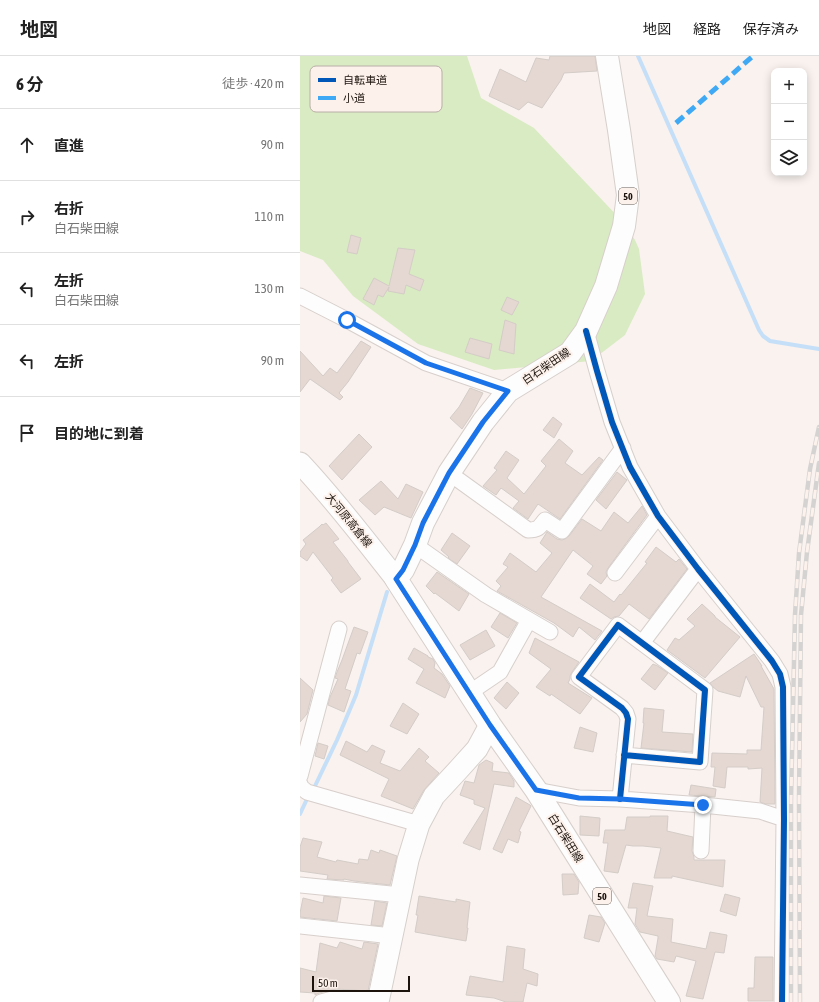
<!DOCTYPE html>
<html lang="ja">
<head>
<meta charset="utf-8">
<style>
	body { margin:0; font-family:"Asap Condensed","Noto Sans JP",sans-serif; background:#f2f2f2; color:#222 }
	.controls { position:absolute; right:12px; top:12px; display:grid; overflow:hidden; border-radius:8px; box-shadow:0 2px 10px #0003 }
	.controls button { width:36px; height:36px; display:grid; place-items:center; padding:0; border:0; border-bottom:1px solid #e0e0e0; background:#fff; color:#222; font:20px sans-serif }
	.scale { position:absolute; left:12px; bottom:10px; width:98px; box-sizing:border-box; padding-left:4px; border:2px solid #1c130d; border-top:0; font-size:11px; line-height:14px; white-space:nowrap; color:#1c130d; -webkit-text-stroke:3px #fdf1eb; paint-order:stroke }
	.stop { position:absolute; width:12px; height:12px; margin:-9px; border:3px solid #1a73e8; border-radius:50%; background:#fff }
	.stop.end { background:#1a73e8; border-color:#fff; box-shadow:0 1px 4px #0008 }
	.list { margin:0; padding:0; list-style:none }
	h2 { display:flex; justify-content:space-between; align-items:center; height:52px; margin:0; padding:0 16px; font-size:17px }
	h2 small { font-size:13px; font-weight:400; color:#767676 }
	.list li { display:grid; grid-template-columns:26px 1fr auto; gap:12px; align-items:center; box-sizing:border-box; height:72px; padding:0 16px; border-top:1px solid #e0e0e0 }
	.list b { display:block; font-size:15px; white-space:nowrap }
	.list p { margin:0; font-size:13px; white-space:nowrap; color:#767676 }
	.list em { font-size:13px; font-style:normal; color:#767676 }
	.icon { flex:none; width:22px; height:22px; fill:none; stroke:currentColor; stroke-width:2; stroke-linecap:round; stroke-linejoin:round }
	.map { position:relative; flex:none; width:519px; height:946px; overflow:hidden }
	header { display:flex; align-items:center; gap:24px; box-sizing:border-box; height:56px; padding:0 20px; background:#fff; border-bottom:1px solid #e0e0e0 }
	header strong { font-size:19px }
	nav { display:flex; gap:22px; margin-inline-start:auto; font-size:14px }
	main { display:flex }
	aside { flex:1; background:#fff }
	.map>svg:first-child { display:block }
</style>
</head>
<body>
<header>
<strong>地図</strong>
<nav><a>地図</a><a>経路</a><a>保存済み</a></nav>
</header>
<main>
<aside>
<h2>6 分<small>徒歩 · 420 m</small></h2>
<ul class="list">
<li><svg class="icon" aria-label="ahead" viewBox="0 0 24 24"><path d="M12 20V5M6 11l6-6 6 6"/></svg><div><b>直進</b></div><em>90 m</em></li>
<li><svg class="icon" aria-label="right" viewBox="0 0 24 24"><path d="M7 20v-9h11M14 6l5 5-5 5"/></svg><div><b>右折</b><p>白石柴田線</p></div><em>110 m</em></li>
<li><svg class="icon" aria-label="left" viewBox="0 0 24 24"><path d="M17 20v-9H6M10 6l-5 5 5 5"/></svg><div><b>左折</b><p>白石柴田線</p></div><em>130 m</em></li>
<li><svg class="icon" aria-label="left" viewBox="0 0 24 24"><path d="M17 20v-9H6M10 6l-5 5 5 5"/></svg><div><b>左折</b></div><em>90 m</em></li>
<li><svg class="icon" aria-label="arrive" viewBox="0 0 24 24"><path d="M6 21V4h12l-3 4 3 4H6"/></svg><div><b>目的地に到着</b></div></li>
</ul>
</aside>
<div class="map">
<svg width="519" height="946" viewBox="0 0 519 946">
	<rect width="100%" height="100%" fill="#f9f2ef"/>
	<!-- green -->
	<path fill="#d9ebc2" d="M0,0H167L181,42L234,72L323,166L335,184L339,193L345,238L325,279L291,305L194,314L118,288L53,240L23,204L0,195Z"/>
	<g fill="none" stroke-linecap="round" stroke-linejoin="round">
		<!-- stream -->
		<path stroke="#c4dff7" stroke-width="4" d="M338,0L459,274L463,280L470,285L519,293
			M15,730L37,684L56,639L87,536
			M0,758L7,743"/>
	</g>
	<!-- building -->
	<path fill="#e5d8d2" stroke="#d4ccc7" d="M250,0H295L297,15L264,17L261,24L242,52L228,46L219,54L189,40L200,13L226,26L236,2L249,4Z
		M51,179L61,182L57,198L47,196Z
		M98,192L115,194L109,218L124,224L120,235L106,229L104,238L88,235L89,231L83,241L78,239L74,249L63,243L74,222L89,230Z
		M207,241L219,246L212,259L201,254Z
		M205,264L216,268L214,298L199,294Z
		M170,282L192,288L189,303L165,296Z
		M61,285L71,291L48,326L39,337L43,341L40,344L10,323L0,336V295L23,320L30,312L37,317Z
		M170,332L183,337L172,358L162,373L150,362L159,351Z
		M253,361L262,368L254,382L243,374Z
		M59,378L72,391L42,424L29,410Z
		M259,383L273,395L265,407L282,419L299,401L303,404L260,463L238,448L228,463L213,452L219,445L201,432L196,439L183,430L197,414L194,412L206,395L219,404L207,422L224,438L246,410L241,405Z
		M317,416L327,424L306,453L296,444Z
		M81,425L98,443L106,428L123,436L111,462L84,451L75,459L59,444Z
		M342,450L347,459L308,512L306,516L307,520L301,528L287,518L293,510L273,494L241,541L302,575L295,584L279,571L273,581L254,567L197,535L201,530L196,525L208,511L203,508L210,497L236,516L252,497L240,487L247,476L257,483L262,484L265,483L269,480L282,463L301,475L314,456L328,467Z
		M26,467L39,483L33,486L48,505V506L61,523L41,537L31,524L33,522L13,496L7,505L0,500V496L6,488L3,484L19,471L22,468L23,469Z
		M152,477L170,490L157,508L148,502L149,501L141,494Z
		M356,491L376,506L379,503L387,513L349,563L329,548L319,560L314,561L311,563L280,542L290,528L314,546L320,538L321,539L347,507L345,506Z
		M137,516L169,538L159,555L135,537L134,538L126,530Z
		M402,548L415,560V561L440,581L405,622L367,594L375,582L379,584L395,570L387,563Z
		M200,557L217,567L208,582L191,571Z
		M54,571L68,576L60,598L57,597L45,633L51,635L44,656L28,649L30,641L38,623L35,622L37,616L42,604Z
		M186,574L195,590L170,604L160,589Z
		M235,582L279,606L272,616L270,620V623L268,627L292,642L280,658L251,638L250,640L236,631L251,613L229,597Z
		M114,592L128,600V601L133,603L135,607L134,612L142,618L150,630L145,642L116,627L124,613L108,603Z
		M454,598L462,610H461L474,633L475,748H466L460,746L462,712L448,713V711H427L425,732L413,730L415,711H411L412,697L447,698V694H461L464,651H461L446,620L440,641L418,635L413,631L410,627Z
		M353,608L355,609H356L368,617L355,634L341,623Z
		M0,622L13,634L7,658L0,666Z
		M207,626L219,637L206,653L194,642Z
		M103,647L119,658L107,678L90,670Z
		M344,652L364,654L362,676L393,678L392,696L341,692L344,667H343Z
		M280,671L297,677L293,696L274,692Z
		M46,685L67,696L72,689L85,695L80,707L100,715L119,692L129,701L125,705L139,717L124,734L113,753L81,740L89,723L40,699Z
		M18,687L28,690L24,703L15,700Z
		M186,704L193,707L192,715L209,717L214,725V731L194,728L180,794L163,787L185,752L174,748V744L160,739L165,725L174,727L179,709Z
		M391,729L416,733L415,741L389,739Z
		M216,741L230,749L231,750L219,775L221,776L218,787L208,783L202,797L193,793Z
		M280,760L300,762L299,780L280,779Z
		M350,760H368L367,775L393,781L392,795L394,801V804H425L423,831L372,820V822H354L361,792L343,790H333L326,789L318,817L304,815L308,787H303L305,774H325L327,761H350Z
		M3,782L22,786L17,801L36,806L37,804L58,808L59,803L68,804L71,794L79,797L80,794L97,800L90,829L54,825L44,823V824L27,823L28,819L0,815V791Z
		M262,818H274L279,826L278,838L263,839Z
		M333,827L353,830L347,860L373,863L371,886L406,893L410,876L427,879L424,897L415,896L403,943L386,940L396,905L376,900L374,906L357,903L355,900L358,882V880L340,876L335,868L337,852H328Z
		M425,838L440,842L436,860L420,855Z
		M24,840L41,842L37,865L0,861V857L3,842L23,847Z
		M119,840L156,846V843L170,846L167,872H168L166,885L115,876L118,859H116Z
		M75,845L87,847L82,870L71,869Z
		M289,859L301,861L305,867L299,886L284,882Z
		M40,886L62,893L64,886L78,888L68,935L36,933L19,937L15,939V937L0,936V912L16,916L20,887L37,892Z
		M207,890L225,893L223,913L238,918L237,930L227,927L223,946H206L194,942L166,939L170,920L203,926Z
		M455,901H473V945H448V932H454Z"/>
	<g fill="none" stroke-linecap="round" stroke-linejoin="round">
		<defs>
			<path id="street" d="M0,240L47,264L126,307L208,335
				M286,275L297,315L312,366L330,411L358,460L398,513L472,605L480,618L483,631L484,763L482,946
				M149,417L228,474C238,474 239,472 245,464L262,475L323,392
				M115,489L186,539L250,576
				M315,517L358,460
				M342,587L398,513
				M169,637L200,616L229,564
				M0,720L39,573
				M0,728L1,731L7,736L119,768
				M236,734L279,742L320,743L403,749L460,755L484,763
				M320,743L328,663L326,657L322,652L279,621L318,569L405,634L400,706L324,699
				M401,795L403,749
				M0,829L101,839
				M0,870L92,880
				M21,946L36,942L78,944"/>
			<path id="secondary" d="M0,407C35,444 65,484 96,523
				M78,946L108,804L119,768L134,740L159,713L177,693L190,669"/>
			<path id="primary" d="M307,0L319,74L328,139L324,170L306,230L286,275L270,297L208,335L183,366L149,417L123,467L115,489L103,514L96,523L190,669L236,734L369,946"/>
		</defs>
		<!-- street casing -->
		<use href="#street" stroke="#d7cfcb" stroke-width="17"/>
		<!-- secondary casing -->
		<use href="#secondary" stroke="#d7cfcb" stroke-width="23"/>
		<!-- primary casing -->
		<use href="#primary" stroke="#d7cfcb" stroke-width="24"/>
		<!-- street -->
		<use href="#street" stroke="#fefdfd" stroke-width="15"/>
		<!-- secondary -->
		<use href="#secondary" stroke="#fefdfd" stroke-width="21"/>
		<!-- primary -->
		<use href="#primary" stroke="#fefdfd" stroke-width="22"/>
		<defs>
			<path id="rail" d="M491,946V744L495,559L499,497L510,413L519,371
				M500,946L499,743L501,559L507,496L519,407"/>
		</defs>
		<!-- rail casing -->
		<use href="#rail" stroke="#d5d3d2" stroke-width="4.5"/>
		<!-- rail -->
		<use href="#rail" stroke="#fdf1eb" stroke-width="3" stroke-dasharray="9" stroke-linecap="butt"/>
		<!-- quiet -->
		<path stroke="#3fa9f5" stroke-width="5" stroke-dasharray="10 5" stroke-linecap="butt" d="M376,67L453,0"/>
		<defs>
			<path id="cycleway" d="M286,275L297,315L312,366L330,411L358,460L398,513L472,605L480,618L483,631L484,763L482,946
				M320,743L328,663L326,657L322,652L279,621L318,569L405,634L400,706L324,699"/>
		</defs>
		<!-- cycleway casing -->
		<use href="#cycleway" stroke="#fdf1eb" stroke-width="8"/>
		<!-- cycleway -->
		<use href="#cycleway" stroke="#0057b8" stroke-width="6"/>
	</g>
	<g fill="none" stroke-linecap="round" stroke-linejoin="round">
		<!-- route -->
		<path stroke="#1a73e8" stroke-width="5" d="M47,264L126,307L208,335L183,366L149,417L123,467L115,489L103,514L96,523L190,669L236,734L279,742L320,743L403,749"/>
	</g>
	<g text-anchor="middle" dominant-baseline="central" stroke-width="4" stroke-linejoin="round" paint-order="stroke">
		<!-- shield labels -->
		<g fill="#fdf1eb" stroke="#605650" stroke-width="1">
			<rect x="319" y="132" width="18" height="16" rx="3"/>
			<rect x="293" y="832" width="18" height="16" rx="3"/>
		</g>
		<g font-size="10" font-weight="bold" fill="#1c130d">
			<text x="328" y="140">50</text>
			<text x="302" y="840">50</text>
		</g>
		<!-- street labels -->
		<g font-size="11" fill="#1c130d" stroke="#fdf1eb">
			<text transform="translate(246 310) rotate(-34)">白石柴田線</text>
			<text transform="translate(49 464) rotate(51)">大河原高倉線</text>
			<text transform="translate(266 782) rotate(58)">白石柴田線</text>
		</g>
	</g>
	<!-- legend -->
	<rect x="10" y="10" width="132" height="46" rx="6" fill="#fdf1eb" stroke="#baaea8" stroke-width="1"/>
	<rect x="18" y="22" width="18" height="4" fill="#0057b8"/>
	<rect x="18" y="40" width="18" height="4" fill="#3fa9f5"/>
	<g font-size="11" fill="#1c130d">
		<text x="43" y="28">自転車道</text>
		<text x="43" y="46">小道</text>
	</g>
</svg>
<div class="controls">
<button>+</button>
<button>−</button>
<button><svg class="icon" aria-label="layers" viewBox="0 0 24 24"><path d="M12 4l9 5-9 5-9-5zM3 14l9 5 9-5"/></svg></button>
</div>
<div class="scale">50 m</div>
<div class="stop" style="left:47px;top:264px"></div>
<div class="stop end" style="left:403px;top:749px"></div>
</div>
</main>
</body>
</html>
